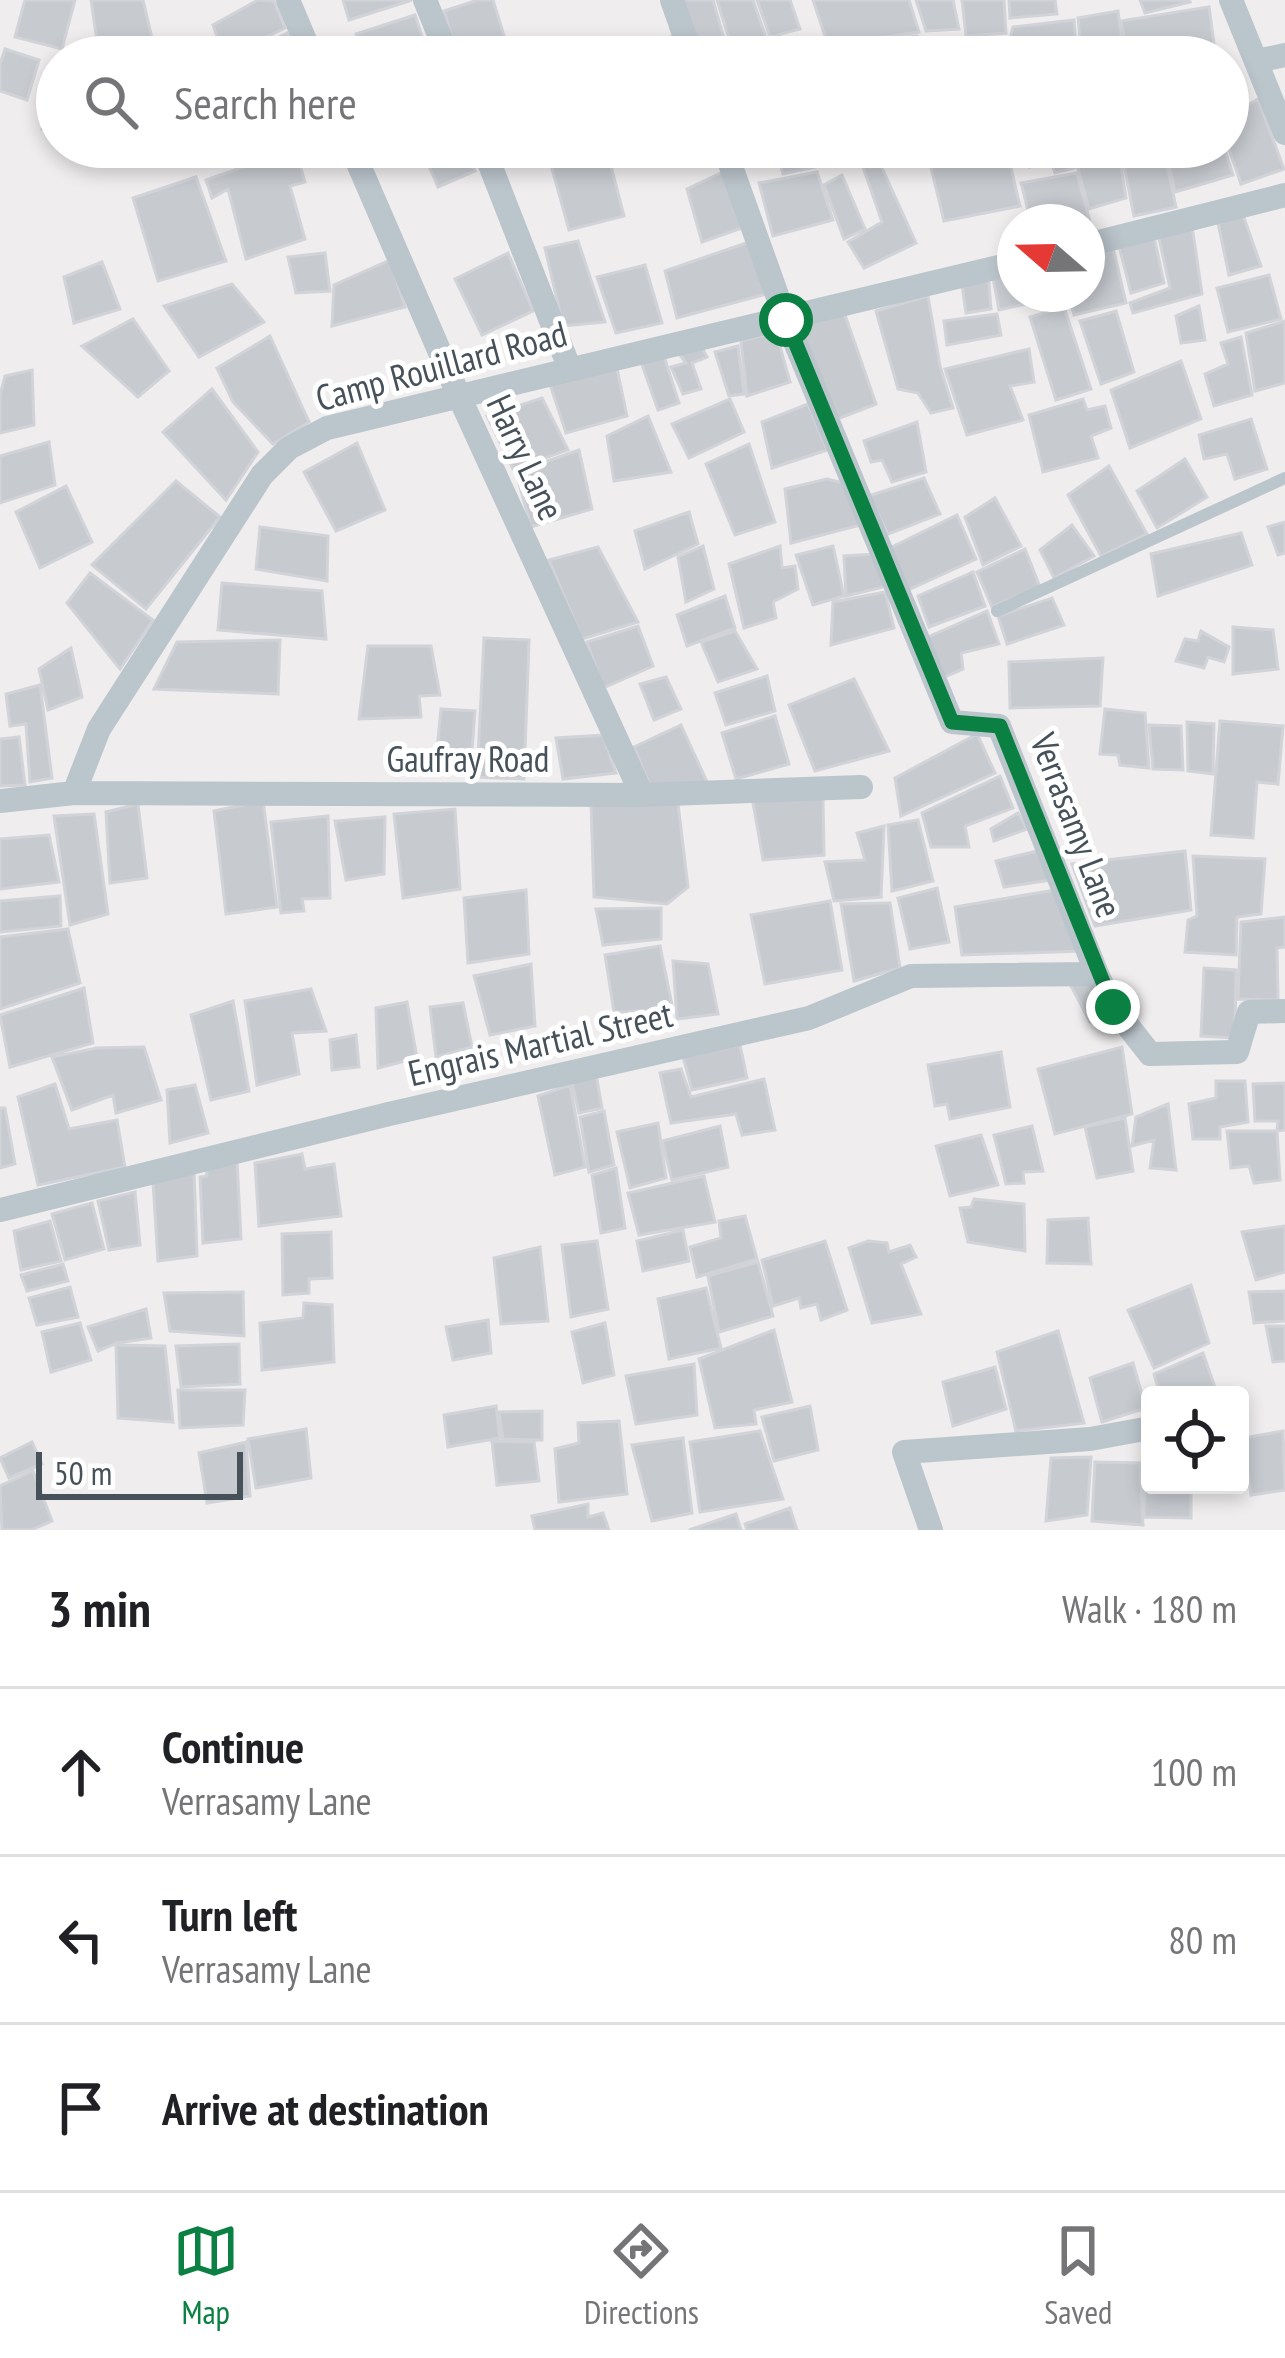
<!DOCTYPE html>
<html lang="en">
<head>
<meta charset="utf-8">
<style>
	body { margin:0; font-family:"PT Sans Narrow",sans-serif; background:#f6f6f6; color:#202124 }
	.controls { position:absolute; right:36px; bottom:36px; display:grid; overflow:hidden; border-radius:12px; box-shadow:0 6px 18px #0003 }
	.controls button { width:108px; height:108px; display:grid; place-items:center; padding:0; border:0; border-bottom:3px solid #e0e0e0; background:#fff; color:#202124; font:60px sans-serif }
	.compass { position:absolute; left:997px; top:204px; width:108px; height:108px; border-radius:50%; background:#fff; box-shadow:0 6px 18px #0003; rotate:290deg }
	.scale { position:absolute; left:36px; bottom:30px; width:207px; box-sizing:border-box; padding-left:12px; border:6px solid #465159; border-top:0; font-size:33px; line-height:42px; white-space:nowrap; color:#465159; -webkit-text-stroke:9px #fff; paint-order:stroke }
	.stop { position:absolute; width:36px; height:36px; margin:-27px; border:9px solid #0b8043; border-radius:50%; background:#fff }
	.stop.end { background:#0b8043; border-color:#fff; box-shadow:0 3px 12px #0008 }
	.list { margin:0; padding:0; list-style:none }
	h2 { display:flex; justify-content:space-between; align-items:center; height:156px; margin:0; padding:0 48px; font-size:51px }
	h2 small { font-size:39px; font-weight:400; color:#757577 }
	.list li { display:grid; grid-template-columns:78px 1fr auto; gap:36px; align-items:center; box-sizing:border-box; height:168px; padding:0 48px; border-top:3px solid #e0e0e0 }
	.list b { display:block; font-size:45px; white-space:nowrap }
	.list p { margin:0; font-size:39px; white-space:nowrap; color:#757577 }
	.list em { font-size:39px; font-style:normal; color:#757577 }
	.icon { flex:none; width:66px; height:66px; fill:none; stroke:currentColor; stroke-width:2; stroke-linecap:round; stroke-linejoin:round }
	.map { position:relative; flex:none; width:1285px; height:1530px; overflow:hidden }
	.search { position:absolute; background:#fff; box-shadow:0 6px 18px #0003; left:36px; right:36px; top:36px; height:132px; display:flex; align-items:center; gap:30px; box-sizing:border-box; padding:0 42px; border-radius:66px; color:#757577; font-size:45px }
	.sheet { height:660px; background:#fff }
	nav { display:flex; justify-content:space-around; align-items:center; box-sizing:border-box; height:168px; border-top:3px solid #e0e0e0; background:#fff; font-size:33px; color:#757577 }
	nav a { display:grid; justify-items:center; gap:6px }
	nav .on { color:#0b8043 }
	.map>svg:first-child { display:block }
</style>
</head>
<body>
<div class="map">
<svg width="1285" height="1530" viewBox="0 0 1285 1530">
	<rect width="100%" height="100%" fill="#efeded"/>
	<!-- building -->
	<path fill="#c7cacf" stroke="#d1d3d8" stroke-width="3" d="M25,0H75L62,49L15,37Z
		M91,0H143L156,55L98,48Z
		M258,0L274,1L285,28L224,57L213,25Z
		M343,0H412L349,20Z
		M478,0H493L510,55L458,57L444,11Z
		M683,0H713L728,52L700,55Z
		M717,0H753L767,40L732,49Z
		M757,0H790L800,29L770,37Z
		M813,0H909L919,32L828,45Z
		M916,0H953L959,29L926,31Z
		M962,0H1004L1006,33L966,36Z
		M1009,0H1055L1057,14L1010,18Z
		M1140,0H1189L1190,2L1145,13Z
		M1209,7L1215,51L1178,57H1128L1121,21Z
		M1118,11L1124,57H1082L1078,18Z
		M415,15L426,49L401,57H363L356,34Z
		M1074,20L1077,57H985L982,41L1010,39L1013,27Z
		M287,33L298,57H240Z
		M673,36L682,57H609Z
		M917,36L921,57H842L840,46Z
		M808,40L813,57H733L760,50Z
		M5,49L39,60L27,100L0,91V64Z
		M56,72H57V133L42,129Z
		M1258,99L1284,169L1241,184L1228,146V117Z
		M421,147H464L475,171L438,187Z
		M546,147H606L624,216L569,230Z
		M776,147H863L866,156L783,174Z
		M926,147H1006L1020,206L944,221Z
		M1013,147H1068L1074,168L1055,173L1051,162L1030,167L1029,155L1016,160Z
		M1072,147H1118L1126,198L1089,209Z
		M1149,147H1163L1176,207L1134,216L1122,155Z
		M1165,147H1224L1233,175L1175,192Z
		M295,149L305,182L290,186L305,239L246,259L228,189L212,198L206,180Z
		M878,159L916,243L864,268L848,242L882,222L863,167Z
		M729,169L750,225L702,242L687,189Z
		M817,172L833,220L773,236L759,183Z
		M1077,173L1090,222H1031L1021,183Z
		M842,175L865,229L844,239L824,185Z
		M196,177L226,261L158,281L133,198Z
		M1243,215L1261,266L1229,275L1218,223Z
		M1192,226L1202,294L1133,313L1130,303L1170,288L1158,234Z
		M1153,232L1164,283L1131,293L1118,242Z
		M578,241L605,322L563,326L545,248Z
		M752,241L770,293L677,318L665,271Z
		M1112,243L1126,303L1074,315L1068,294H1087V249Z
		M325,253L330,291L296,293L288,257Z
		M508,253L533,311L482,335L455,279Z
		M390,260L405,307L332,326L334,285Z
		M102,262L120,309L74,323L64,277Z
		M645,265L662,323L616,333L597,277Z
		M1015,266V294H1043L1044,300L999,310L992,272Z
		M988,272L991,309L966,313L961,278Z
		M1269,275L1281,319L1228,332L1217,288Z
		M232,284L264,322L199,357L164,306Z
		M928,296L940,366L953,408L931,413L918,393L898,389L876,311Z
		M1199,306L1205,340L1181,343L1176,316Z
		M1064,307L1091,389L1056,400L1030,317Z
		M1116,311L1134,372L1101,384L1080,321Z
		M844,312L876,404L832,421L793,325Z
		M997,314L1001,335L947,345L944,321Z
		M133,319L169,371L138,397L82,346Z
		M1285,321V383L1255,391L1246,333Z
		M776,332L790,382L747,396L741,341Z
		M270,336L309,422L273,444L233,402L217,368Z
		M1241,337L1252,395L1214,406L1205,374L1228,364L1221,343Z
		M700,344L707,357L692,363L701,389L683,394L671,367L686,363L677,351Z
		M738,346L744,394L729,396L715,352Z
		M1029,349L1034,382L1010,386L1023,420L967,435L945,369Z
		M662,350L679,403L658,410L639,356Z
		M1181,361L1201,419L1130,448L1111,390Z
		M616,364L627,416L566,433L549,381Z
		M32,370L34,425L0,433V395L5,376Z
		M212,389L258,452L226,500L163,432Z
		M542,398L568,450L513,469L487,416Z
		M730,399L744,432L689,458L672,424Z
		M1083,399L1087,410L1105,406L1111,428L1091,436L1098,458L1043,472L1029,415Z
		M808,404L827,450L772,468L762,422Z
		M648,416L671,472L614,481L607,436Z
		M1251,419L1267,469L1235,479L1227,454L1204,459L1199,435Z
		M917,422L926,472L892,482L882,460L871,462L864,441Z
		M49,442L55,485L0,503V456Z
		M357,443L385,510L336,531L304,472Z
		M749,444L775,522L735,535L706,464Z
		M579,450L592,509L531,527L516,472Z
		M1185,459L1207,497L1157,528L1137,491Z
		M1109,466L1147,534L1101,556L1068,495Z
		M924,478L940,514L888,534L869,496Z
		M827,479L847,484L864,524L791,543L785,489Z
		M176,481L220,517L146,609L92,565Z
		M66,486L92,542L40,568L16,512Z
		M995,498L1021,546L983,565L965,517Z
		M689,512L698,544L645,569L635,531Z
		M957,515L976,559L908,590L890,548Z
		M1285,522V553L1278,555L1268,527Z
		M1072,525L1094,556L1054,578L1040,550Z
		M260,527L328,536L327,581L256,569Z
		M1241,533L1252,565L1158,596L1151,554Z
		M703,546L714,589L686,602L678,557Z
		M780,546L782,568L795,566L798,589L773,602L776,618L744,628L729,564Z
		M833,546L844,596L813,605L796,555Z
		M598,547L638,622L582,639L549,560Z
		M1025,549L1040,587L992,607L977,572Z
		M877,554L887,586L846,596L844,556Z
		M973,572L985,606L929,627L918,596Z
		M90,573L153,620L120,669L67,603Z
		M222,583L322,591L326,639L218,630Z
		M885,592L894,628L831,645L833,602Z
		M725,596L735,628L687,646L677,615Z
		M1052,598L1064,625L1007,644L998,616Z
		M987,611L999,644L961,653L963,669L940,679L928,637Z
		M638,626L653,666L603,688L587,642Z
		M1233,627L1273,630L1278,669L1233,674Z
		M735,631L757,669L718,682L701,642Z
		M1201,631L1229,647L1224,662L1208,657L1204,668L1176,661L1185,639L1198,641Z
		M484,638L529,640L524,779L477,777Z
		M280,640L278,694L154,689L177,642Z
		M368,646H431L440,695L419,696L421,717L359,719Z
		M71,648L82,697L48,710L39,669Z
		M1103,658L1100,706L1010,708L1009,662Z
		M767,676L775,711L726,725L715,693Z
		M666,677L681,709L654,720L640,684Z
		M854,679L889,751L815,771L789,705Z
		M40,685L52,778L30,782L26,724L10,726L6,694Z
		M441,709L475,711L471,764L436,760Z
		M1105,709L1145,713L1149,768L1120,765L1118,755L1100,754Z
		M775,716L789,764L736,779L722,733Z
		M1220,721L1283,726L1278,784L1257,782L1253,838L1211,835Z
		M1187,722L1214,724L1213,774L1188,771Z
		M681,725L707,782L651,788L634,747Z
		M1149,725L1181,726L1183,770L1153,769Z
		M977,734L995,773L901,816L895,778Z
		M603,735L616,773L563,779L556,738Z
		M19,737L25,785L0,786V739Z
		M1000,776L1013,808L965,826L969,847H931L922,813Z
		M752,797H823L824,855L763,860Z
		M263,801L277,907L226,914L214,811Z
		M138,804L147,878L110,883L106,812Z
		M591,804H678L688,887L667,904L594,897Z
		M455,809L460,889L403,898L394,814Z
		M1018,813L1027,829L994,841L991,829Z
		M94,814L108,914L70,925L54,816Z
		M328,816L330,898L302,899L304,911L281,913L271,822Z
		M385,817L384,874L346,880L335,821Z
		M918,820L933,881L892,891L888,825Z
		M884,826L881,897L834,901L825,862L865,860L857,833Z
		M49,835L59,882L0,889V839Z
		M1037,851L1051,880L1004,887L996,861Z
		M1185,851L1191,910L1095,926L1072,864Z
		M1193,856L1265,859L1261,914L1237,917L1236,955L1185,952L1188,920L1197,916Z
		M937,888L949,942L910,949L898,898Z
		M526,890L529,954L468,963L464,898Z
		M1055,890L1081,951L962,955L955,907Z
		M60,896L61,926L0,932V901Z
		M830,901L842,970L765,984L751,915Z
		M890,903L900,968L854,981L841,904Z
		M661,908V939L603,945L596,909Z
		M1285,917V947L1277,948L1278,1000L1238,999L1241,922Z
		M68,929L80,983L0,1009V937Z
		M660,946L673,1010L614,1012L605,955Z
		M673,961L708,964L718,1014L677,1019Z
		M531,964L535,1026L490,1035L474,976Z
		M1204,968L1236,970L1235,1038L1201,1036Z
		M1092,981L1106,1013L1090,1022L1070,984Z
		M84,988L93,1043L10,1067L0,1015Z
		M311,989L326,1031L292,1033L299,1074L257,1085L245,1001Z
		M233,1001L249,1091L211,1100L191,1015Z
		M407,1002L417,1058L378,1068L376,1008Z
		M463,1003L472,1047L436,1057L430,1007Z
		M356,1035L359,1067L332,1070L330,1040Z
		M740,1045L747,1078L692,1090L683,1057Z
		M144,1047L161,1100L116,1113L113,1095L72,1110L52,1057L97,1048Z
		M1122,1047L1132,1114L1055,1134L1038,1069Z
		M1001,1052L1010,1107L950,1119L947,1104L935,1106L928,1065Z
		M681,1069L691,1097L764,1079L775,1130L742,1135L736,1114L671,1123L660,1073Z
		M596,1074L602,1108L579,1113L572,1082Z
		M1216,1081H1245L1248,1122L1220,1127V1139H1193L1189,1104L1216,1098Z
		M1285,1083V1130L1277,1131L1278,1121H1255L1253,1084Z
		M55,1084L69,1129L117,1120L125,1167L38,1185L18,1097Z
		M195,1085L208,1133L170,1143L167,1090Z
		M570,1085L585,1167L555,1175L538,1096Z
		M1168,1104L1176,1170L1150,1168L1154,1140L1132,1146L1136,1117Z
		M0,1108H5L15,1164L0,1168Z
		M604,1111L614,1165L589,1172L580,1117Z
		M1125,1118L1133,1171L1097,1178L1085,1127Z
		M658,1123L666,1178L630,1188L617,1132Z
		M720,1126L728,1167L672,1180L662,1141Z
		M1032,1126L1043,1171L1023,1172L1024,1183L1006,1184L994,1135Z
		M1227,1131H1277L1280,1180L1254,1183L1249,1166L1231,1168Z
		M981,1135L998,1185L950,1196L936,1146Z
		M302,1154L305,1169L334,1164L341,1216L259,1226L255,1163Z
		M237,1160L241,1239L203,1243L200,1177L207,1176L206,1164Z
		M616,1168L625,1228L601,1233L592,1175Z
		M194,1170L197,1256L158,1261L153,1182Z
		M704,1176L715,1222L639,1235L628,1193Z
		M135,1192L140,1245L109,1250L98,1201Z
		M974,1199L1024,1204L1025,1251L968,1242L960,1208L971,1207Z
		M92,1203L104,1249L65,1260L52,1214Z
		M745,1216L757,1259L697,1277L690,1247L721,1238L719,1221Z
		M1088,1218L1091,1264L1047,1263L1048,1220Z
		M50,1221L61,1261L21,1270L14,1231Z
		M1285,1226V1272L1256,1280L1242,1232Z
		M683,1230L689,1261L643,1271L637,1241Z
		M331,1232L332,1278L309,1279V1293L283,1295L282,1234Z
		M597,1241L608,1309L571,1317L562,1245Z
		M825,1241L847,1310L821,1320L817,1304L801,1308L799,1298L773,1306L762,1260Z
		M868,1241L887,1243L889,1252L910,1245L916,1257L901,1264L921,1314L872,1323L849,1248Z
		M540,1247L548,1321L501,1324L494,1258Z
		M758,1262L773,1316L719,1332L708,1276Z
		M63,1264L68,1281L27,1291L21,1275Z
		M1191,1285L1209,1343L1154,1368L1128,1310Z
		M70,1287L78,1317L37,1325L29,1298Z
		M706,1288L721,1348L669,1359L658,1299Z
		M1285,1291V1321L1254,1323L1249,1292Z
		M243,1292L244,1336L170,1331L164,1293Z
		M304,1303L332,1305L334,1362L262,1370L260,1323L303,1318Z
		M146,1309L151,1338L117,1343L98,1351L88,1327Z
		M488,1320L491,1353L453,1360L446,1327Z
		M80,1323L91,1360L51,1372L42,1332Z
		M605,1323L614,1375L583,1383L572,1332Z
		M1266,1326H1285V1361L1273,1362Z
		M774,1330L792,1402L754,1410L756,1424L715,1428L699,1359Z
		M1058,1331L1084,1423L1016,1431L997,1352Z
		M239,1344L240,1384L181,1387L176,1346Z
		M116,1345L165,1346L173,1422L118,1418Z
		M1203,1353L1217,1393L1160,1395L1154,1374Z
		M1133,1363L1146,1408L1102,1422L1090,1378Z
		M694,1364L697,1415L636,1424L626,1376Z
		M995,1367L1006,1409L953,1426L943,1382Z
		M178,1390H245L243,1425L180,1428Z
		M496,1406L500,1438L448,1447L444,1415Z
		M810,1406L818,1450L774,1461L762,1417Z
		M542,1411V1440L503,1439L499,1412Z
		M619,1421L627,1494L559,1502L555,1449L579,1443L578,1423Z
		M306,1429L311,1478L256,1488L248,1439Z
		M760,1431L783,1499L700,1512L690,1442Z
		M1283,1431L1285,1490L1251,1495L1243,1438Z
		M683,1438L692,1513L652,1521L632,1445Z
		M492,1441L534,1442L539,1481L497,1485Z
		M32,1442L42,1464L9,1478L0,1458Z
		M246,1442L250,1496L207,1503L199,1453Z
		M1145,1446H1150V1485H1191V1518L1144,1517Z
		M1091,1457L1087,1515L1046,1521L1051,1458Z
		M1095,1462L1140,1463L1143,1525L1092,1521Z
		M33,1471L52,1521L31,1530H2L0,1486Z
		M588,1504V1517L603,1513L609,1530H535L532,1516Z
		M790,1508L797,1530H747L745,1524Z
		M736,1514L741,1530H689Z"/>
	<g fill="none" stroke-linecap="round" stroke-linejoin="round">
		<!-- service -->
		<path stroke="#bbc5cc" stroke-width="12" d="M997,611L1285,478"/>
		<!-- minor -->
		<path stroke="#bbc5cc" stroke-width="24" d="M288,0L312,57
			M425,0L448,57
			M672,0L692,57
			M1231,0L1285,133
			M1257,61L1285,55
			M351,147L458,394L642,795
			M483,147L569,367
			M724,147L786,320L952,722L999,726L1097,974L1113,1007L1150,1054L1237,1052L1249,1012L1285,1011
			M1087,245L1285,195
			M74,793L642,795L861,787
			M0,801L74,793L99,729L262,475L289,448L327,428L1015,263
			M0,1210L389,1114L809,1018L911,976L1097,974
			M931,1530L904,1452L1090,1439L1150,1428"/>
	</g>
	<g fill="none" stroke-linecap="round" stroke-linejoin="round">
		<!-- route -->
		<path stroke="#0b8043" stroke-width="15" d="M786,320L952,722L1000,726L1113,1007"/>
	</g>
	<g text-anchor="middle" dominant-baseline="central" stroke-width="10" stroke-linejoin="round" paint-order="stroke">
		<!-- street labels -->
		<g font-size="36" fill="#465159" stroke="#fff">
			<text transform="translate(441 365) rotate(-15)">Camp Rouillard Road</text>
			<text transform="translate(526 457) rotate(65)">Harry Lane</text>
			<text x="468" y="758">Gaufray Road</text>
			<text transform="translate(1077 825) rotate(69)">Verrasamy Lane</text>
			<text transform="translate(540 1043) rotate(-13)">Engrais Martial Street</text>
		</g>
	</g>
</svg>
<div class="controls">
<button><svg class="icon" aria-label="locate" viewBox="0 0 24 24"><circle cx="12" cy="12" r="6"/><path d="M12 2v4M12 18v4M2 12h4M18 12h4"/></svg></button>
</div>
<svg class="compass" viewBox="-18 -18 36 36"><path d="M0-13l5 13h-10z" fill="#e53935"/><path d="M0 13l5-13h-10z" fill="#757577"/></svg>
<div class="scale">50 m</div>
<div class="stop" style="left:786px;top:320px"></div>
<div class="stop end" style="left:1113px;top:1007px"></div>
<div class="search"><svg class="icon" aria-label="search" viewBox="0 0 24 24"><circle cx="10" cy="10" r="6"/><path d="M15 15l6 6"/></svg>Search here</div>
</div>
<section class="sheet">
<h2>3 min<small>Walk · 180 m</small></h2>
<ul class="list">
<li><svg class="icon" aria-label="ahead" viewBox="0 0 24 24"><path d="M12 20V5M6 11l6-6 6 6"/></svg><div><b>Continue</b><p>Verrasamy Lane</p></div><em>100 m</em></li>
<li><svg class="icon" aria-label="left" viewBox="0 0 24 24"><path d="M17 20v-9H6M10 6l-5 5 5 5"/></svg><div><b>Turn left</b><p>Verrasamy Lane</p></div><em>80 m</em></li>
<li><svg class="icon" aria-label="arrive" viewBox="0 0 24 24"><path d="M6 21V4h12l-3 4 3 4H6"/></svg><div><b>Arrive at destination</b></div></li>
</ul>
</section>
<nav>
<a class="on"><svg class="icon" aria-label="map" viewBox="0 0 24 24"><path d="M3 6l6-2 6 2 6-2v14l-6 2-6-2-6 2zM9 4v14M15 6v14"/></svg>Map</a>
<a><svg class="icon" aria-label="directions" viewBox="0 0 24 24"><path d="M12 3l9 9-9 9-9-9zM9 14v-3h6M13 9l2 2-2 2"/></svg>Directions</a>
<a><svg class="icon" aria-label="saved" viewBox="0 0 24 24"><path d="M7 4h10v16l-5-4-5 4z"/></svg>Saved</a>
</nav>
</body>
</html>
